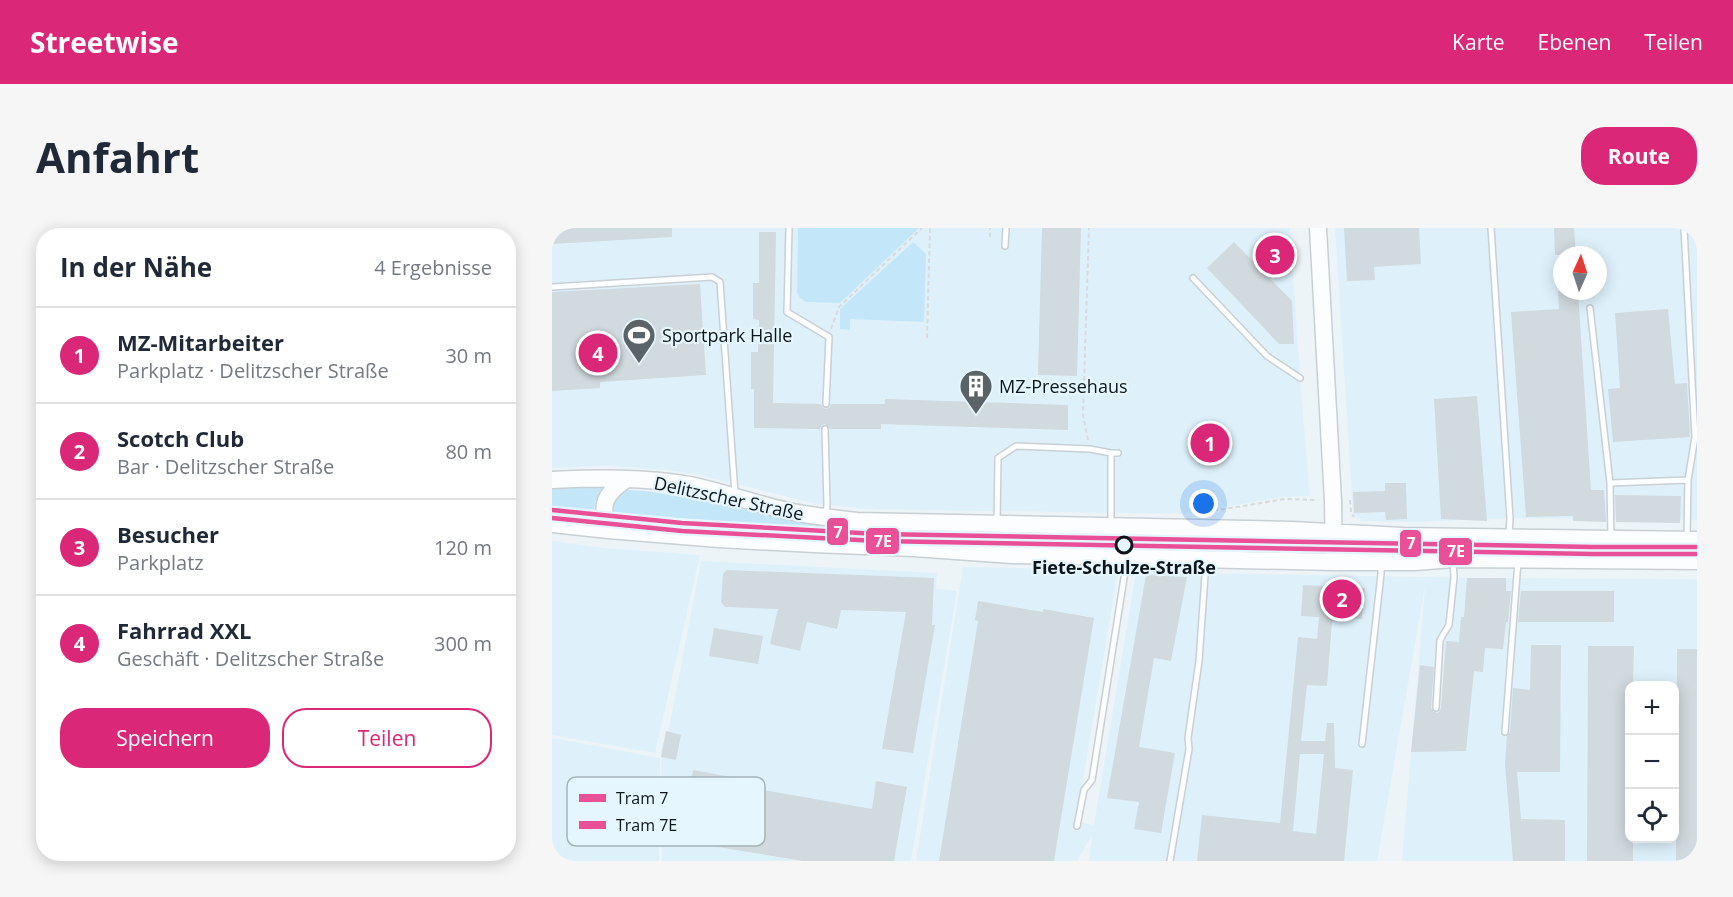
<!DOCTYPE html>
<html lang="de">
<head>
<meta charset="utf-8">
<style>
	body { margin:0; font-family:"Open Sans",sans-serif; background:#f6f6f7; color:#1f2937 }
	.controls { position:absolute; right:18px; bottom:18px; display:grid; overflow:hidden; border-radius:12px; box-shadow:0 3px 15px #0003 }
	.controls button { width:54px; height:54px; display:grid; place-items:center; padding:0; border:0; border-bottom:2px solid #e0e1e3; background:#fff; color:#1f2937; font:30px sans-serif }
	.compass { position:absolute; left:1001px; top:18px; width:54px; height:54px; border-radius:50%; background:#fff; box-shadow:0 3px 15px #0003; rotate:3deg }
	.you { position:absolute; left:652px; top:276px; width:21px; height:21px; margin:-15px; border:4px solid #fff; border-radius:50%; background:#1a73e8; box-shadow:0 0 0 9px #1a73e833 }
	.badge { display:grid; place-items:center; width:39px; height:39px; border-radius:50%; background:#db2777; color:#fff; font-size:20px; font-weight:700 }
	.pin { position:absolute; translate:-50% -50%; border:3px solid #fff; box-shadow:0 2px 6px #0006 }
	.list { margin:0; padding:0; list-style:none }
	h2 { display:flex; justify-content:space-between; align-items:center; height:78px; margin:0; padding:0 24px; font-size:26px }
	h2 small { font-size:20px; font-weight:400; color:#747a83 }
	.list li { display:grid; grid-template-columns:39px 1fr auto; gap:18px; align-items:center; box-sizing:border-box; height:96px; padding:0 24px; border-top:2px solid #e0e1e3 }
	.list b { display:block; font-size:22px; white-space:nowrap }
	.list p { margin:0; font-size:20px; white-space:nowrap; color:#747a83 }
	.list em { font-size:20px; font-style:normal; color:#747a83 }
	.actions { display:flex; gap:12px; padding:18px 24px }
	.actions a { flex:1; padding:14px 0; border:2px solid #db2777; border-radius:24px; text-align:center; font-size:21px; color:#db2777 }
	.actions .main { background:#db2777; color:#fff }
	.icon { flex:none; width:33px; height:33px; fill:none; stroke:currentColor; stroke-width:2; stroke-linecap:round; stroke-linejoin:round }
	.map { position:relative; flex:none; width:1145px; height:633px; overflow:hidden; border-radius:24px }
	header { display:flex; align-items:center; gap:36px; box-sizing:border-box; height:84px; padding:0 30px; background:#db2777; color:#fff }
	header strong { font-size:28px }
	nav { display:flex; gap:33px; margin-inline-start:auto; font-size:21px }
	.intro { display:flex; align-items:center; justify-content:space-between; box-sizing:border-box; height:144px; padding:0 36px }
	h1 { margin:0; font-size:42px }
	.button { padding:15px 27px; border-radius:24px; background:#db2777; color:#fff; font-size:21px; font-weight:700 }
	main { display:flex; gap:36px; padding:0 36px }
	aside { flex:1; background:#fff; border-radius:24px; box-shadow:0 3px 15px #0003 }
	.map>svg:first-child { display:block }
</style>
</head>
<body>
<header>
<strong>Streetwise</strong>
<nav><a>Karte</a><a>Ebenen</a><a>Teilen</a></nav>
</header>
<div class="intro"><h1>Anfahrt</h1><a class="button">Route</a></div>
<main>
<aside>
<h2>In der Nähe<small>4 Ergebnisse</small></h2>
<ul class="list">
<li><span class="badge">1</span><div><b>MZ-Mitarbeiter</b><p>Parkplatz · Delitzscher Straße</p></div><em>30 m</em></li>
<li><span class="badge">2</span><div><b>Scotch Club</b><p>Bar · Delitzscher Straße</p></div><em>80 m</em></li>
<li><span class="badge">3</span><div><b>Besucher</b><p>Parkplatz</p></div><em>120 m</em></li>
<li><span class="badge">4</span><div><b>Fahrrad XXL</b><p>Geschäft · Delitzscher Straße</p></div><em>300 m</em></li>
</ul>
<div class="actions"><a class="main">Speichern</a><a>Teilen</a></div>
</aside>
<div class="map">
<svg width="1145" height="633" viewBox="0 0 1145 633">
	<rect width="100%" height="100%" fill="#ecf4f8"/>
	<!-- built -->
	<path fill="#def1fb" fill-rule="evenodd" d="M0,0H738L748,150L758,268L731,269L631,286L313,281L260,275L143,246L114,242L57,238L0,240Z
		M783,0H1145V292L958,290L863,294L811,293L801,287ZM1010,27H1046V63H1010Z
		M0,313L53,320L148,327L103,525L0,507Z
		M149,333L385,345L384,361L405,363L359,633H110L109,521L117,500Z
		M411,339L566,342L524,594L542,597L584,344L928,350L1145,351V633H850L873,359L825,633H537L540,607L525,633H364ZM1078,458H1122V610H1078Z
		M0,510L108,530L107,633H0Z"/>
	<!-- green -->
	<path fill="#c3e7f9" d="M246,0H367L288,75L254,74L248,70L245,64Z
		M361,14L374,26L372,94L298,91V102L288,101V81Z
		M46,254L50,259L43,274L42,284L0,278V256Z
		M75,262L94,263L155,273L243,294L445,304L245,299L62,285V269Z"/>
	<!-- building -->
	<path fill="#d1dade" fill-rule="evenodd" d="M0,0H120V9L0,16Z
		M490,0H529L525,148L486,147Z
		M792,0H867L869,36L822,39L823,52L795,53Z
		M1002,0H1022L1024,27H1003Z
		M207,4H224L221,175L269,176L271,180L274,181L278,179L279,176H333V171L516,177V202L329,196V201H278L273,196L270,197L268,201L202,200V161H199V124H206L207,92L201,91V55H207Z
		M682,14L740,73L742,116H727L655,40Z
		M148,56L154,147L48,154V160L0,163V64Z
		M1006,63H1026L1039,262H1052L1054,294L1021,293V288L974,289L959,84L1007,81Z
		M1116,81L1123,156L1135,155L1138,209L1061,214L1056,161L1068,160L1063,85Z
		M925,168L935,293L889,291L882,171Z
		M833,255H854L855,291L834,292L833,284L802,285L801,264L833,263Z
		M1063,267L1129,268L1128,295L1064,294Z
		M175,342L382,350L380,397H383L361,525L330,521L354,384L289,382L285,401L255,394L248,423L218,416L226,381L173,379L169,374L171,346Z
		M594,347L635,349L619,433L602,430L587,519L623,525L609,605L582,601L587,574L555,570Z
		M915,350H954V363H959L956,394H954L951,421L933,420L931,444L922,443L914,523L859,524L868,437L882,439L879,480L882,484L886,485L889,480L894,413L907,414L909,389H912Z
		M751,357L813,360L810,391L788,390L780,394L775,458L755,457L749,513H773L775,495H782L783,540L801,542L792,633H645L650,587L728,595L746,409L765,411L767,389L749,388ZM748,526H772L764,606L741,603Z
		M969,363H1062V394H966Z
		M426,373L491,384V381L542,390L502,633H387L426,393L423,392Z
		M162,400L211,408L206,436L157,428Z
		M979,417H1009L1008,544H965L969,591L1013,592V633H961L953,536L955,508L958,504L961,460L978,462Z
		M1036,418H1082L1081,458H1077V610H1081V633H1035Z
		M1125,421H1145V633H1124Z
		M114,503L129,507L124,532L109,529Z
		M141,542L207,554L206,561L320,581L324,553L355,559L342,633H251L129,613Z"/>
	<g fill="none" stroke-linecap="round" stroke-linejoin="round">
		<defs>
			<path id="lane" d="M237,0L235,84L277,109L274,176
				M939,0L958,290L957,306
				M1132,0L1143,209L1136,252L1135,310
				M453,18L454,0
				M641,50L715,128L748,150
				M0,59L160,49L168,54L183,266
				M1038,80L1058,255
				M273,201L275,277L274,286
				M445,295L446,230L464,218L538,221L559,225
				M559,296V225H566
				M1059,310L1058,255L1136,252
				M884,480L888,412L897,397L902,349L901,333
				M953,504L966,333
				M810,516L829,346V335
				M525,598L532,562L540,552L575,331
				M618,633L637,521L636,510L647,433L654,333"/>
			<path id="secondary" d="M766,0L781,273L782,334
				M0,252C46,250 92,249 138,257C172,264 203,276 236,283C259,288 282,290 305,293L740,302L850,308L1145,312
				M0,296L56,302L167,311L262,316L362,320L460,327L782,334H863L901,331L1145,333
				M56,302C48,276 52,266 75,251"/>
		</defs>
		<!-- lane casing -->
		<use href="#lane" stroke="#c8d0d5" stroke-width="8"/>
		<!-- secondary casing -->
		<use href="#secondary" stroke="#c8d0d5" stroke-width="19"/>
		<!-- path -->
		<path stroke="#d8dadb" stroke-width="2" stroke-dasharray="4.5 3" stroke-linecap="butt" d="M438,9V0
			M279,101L287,79L370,0
			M375,110L378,0
			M536,212L531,187L537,0
			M798,272L799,285L802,289
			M654,284L733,271L764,272"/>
		<!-- lane -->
		<use href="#lane" stroke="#fcfdfe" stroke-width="5"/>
		<!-- secondary -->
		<use href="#secondary" stroke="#fcfdfe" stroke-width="16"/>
		<defs>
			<path id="tram-1" d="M0,282L130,295L326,306L1041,319H1145"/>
			<path id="tram-2" d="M0,290L130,303L326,313L1041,326H1145"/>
		</defs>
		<!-- tram-1 casing -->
		<use href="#tram-1" stroke="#e6f6fe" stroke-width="9"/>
		<!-- tram-2 casing -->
		<use href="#tram-2" stroke="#e6f6fe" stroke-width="9"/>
		<!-- tram-1 -->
		<use href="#tram-1" stroke="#ea5097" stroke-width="4.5"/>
		<!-- tram-2 -->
		<use href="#tram-2" stroke="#ea5097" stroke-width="4.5"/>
	</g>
	<!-- icons -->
	<defs>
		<symbol id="stadium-pin" viewBox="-11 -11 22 30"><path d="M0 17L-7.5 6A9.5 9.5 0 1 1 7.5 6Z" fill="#5a6468" stroke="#e6f6fe"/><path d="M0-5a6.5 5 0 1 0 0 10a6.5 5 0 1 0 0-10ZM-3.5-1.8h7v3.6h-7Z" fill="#fff"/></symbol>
		<symbol id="building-pin" viewBox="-11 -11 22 30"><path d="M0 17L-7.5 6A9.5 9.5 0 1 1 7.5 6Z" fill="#5a6468" stroke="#e6f6fe"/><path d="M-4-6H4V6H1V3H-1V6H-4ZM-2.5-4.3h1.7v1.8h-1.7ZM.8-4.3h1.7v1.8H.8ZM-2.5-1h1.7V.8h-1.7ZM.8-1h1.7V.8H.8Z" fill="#fff"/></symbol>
	</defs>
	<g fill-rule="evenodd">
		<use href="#stadium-pin" x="68" y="88" width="38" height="52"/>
		<use href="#building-pin" x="405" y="139" width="38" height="52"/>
	</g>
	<!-- markers -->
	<circle fill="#e6f6fe" stroke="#0c161a" stroke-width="3" cx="572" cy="317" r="8"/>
	<g text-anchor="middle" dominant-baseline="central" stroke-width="4.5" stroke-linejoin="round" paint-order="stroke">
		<!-- poi labels -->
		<g font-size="18" fill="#0c161a" stroke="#e6f6fe" text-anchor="start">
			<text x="110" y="107">Sportpark Halle</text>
			<text x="447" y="158">MZ-Pressehaus</text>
		</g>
		<!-- street labels -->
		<g font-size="18" fill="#0c161a" stroke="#e6f6fe">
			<text transform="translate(177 270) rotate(12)">Delitzscher Straße</text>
		</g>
		<!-- stop labels -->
		<g font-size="18" font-weight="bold" fill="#0c161a" stroke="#e6f6fe">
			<text x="572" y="339">Fiete-Schulze-Straße</text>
		</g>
	</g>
	<!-- legend -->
	<rect x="15" y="549" width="198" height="69" rx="9" fill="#e6f6fe" stroke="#a5b3ba" stroke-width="1.5"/>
	<rect x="27" y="566" width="27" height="8" fill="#ea5097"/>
	<rect x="27" y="593" width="27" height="8" fill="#ea5097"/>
	<g font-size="16" fill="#0c161a">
		<text x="64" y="576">Tram 7</text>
		<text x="64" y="603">Tram 7E</text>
	</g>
	<g stroke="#e6f6fe" stroke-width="2">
		<rect x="274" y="289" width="23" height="29" rx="6" fill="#ea5097"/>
		<rect x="313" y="299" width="35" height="28" rx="6" fill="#ea5097"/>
		<rect x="847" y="301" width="23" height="29" rx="6" fill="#ea5097"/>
		<rect x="886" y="309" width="35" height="29" rx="6" fill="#ea5097"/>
	</g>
	<g font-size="16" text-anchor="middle" font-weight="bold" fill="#fff">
		<text x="286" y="310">7</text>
		<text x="331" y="319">7E</text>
		<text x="859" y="321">7</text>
		<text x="904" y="329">7E</text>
	</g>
</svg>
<div class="controls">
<button>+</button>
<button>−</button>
<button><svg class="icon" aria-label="locate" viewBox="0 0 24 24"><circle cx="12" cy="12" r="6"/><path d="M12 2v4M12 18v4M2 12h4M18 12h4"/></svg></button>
</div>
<svg class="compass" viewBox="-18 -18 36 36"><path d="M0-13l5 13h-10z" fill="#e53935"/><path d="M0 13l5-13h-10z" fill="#747a83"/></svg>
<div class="you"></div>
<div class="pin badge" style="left:658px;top:215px">1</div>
<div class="pin badge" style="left:790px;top:371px">2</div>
<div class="pin badge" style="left:723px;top:27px">3</div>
<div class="pin badge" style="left:46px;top:125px">4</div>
</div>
</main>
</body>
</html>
